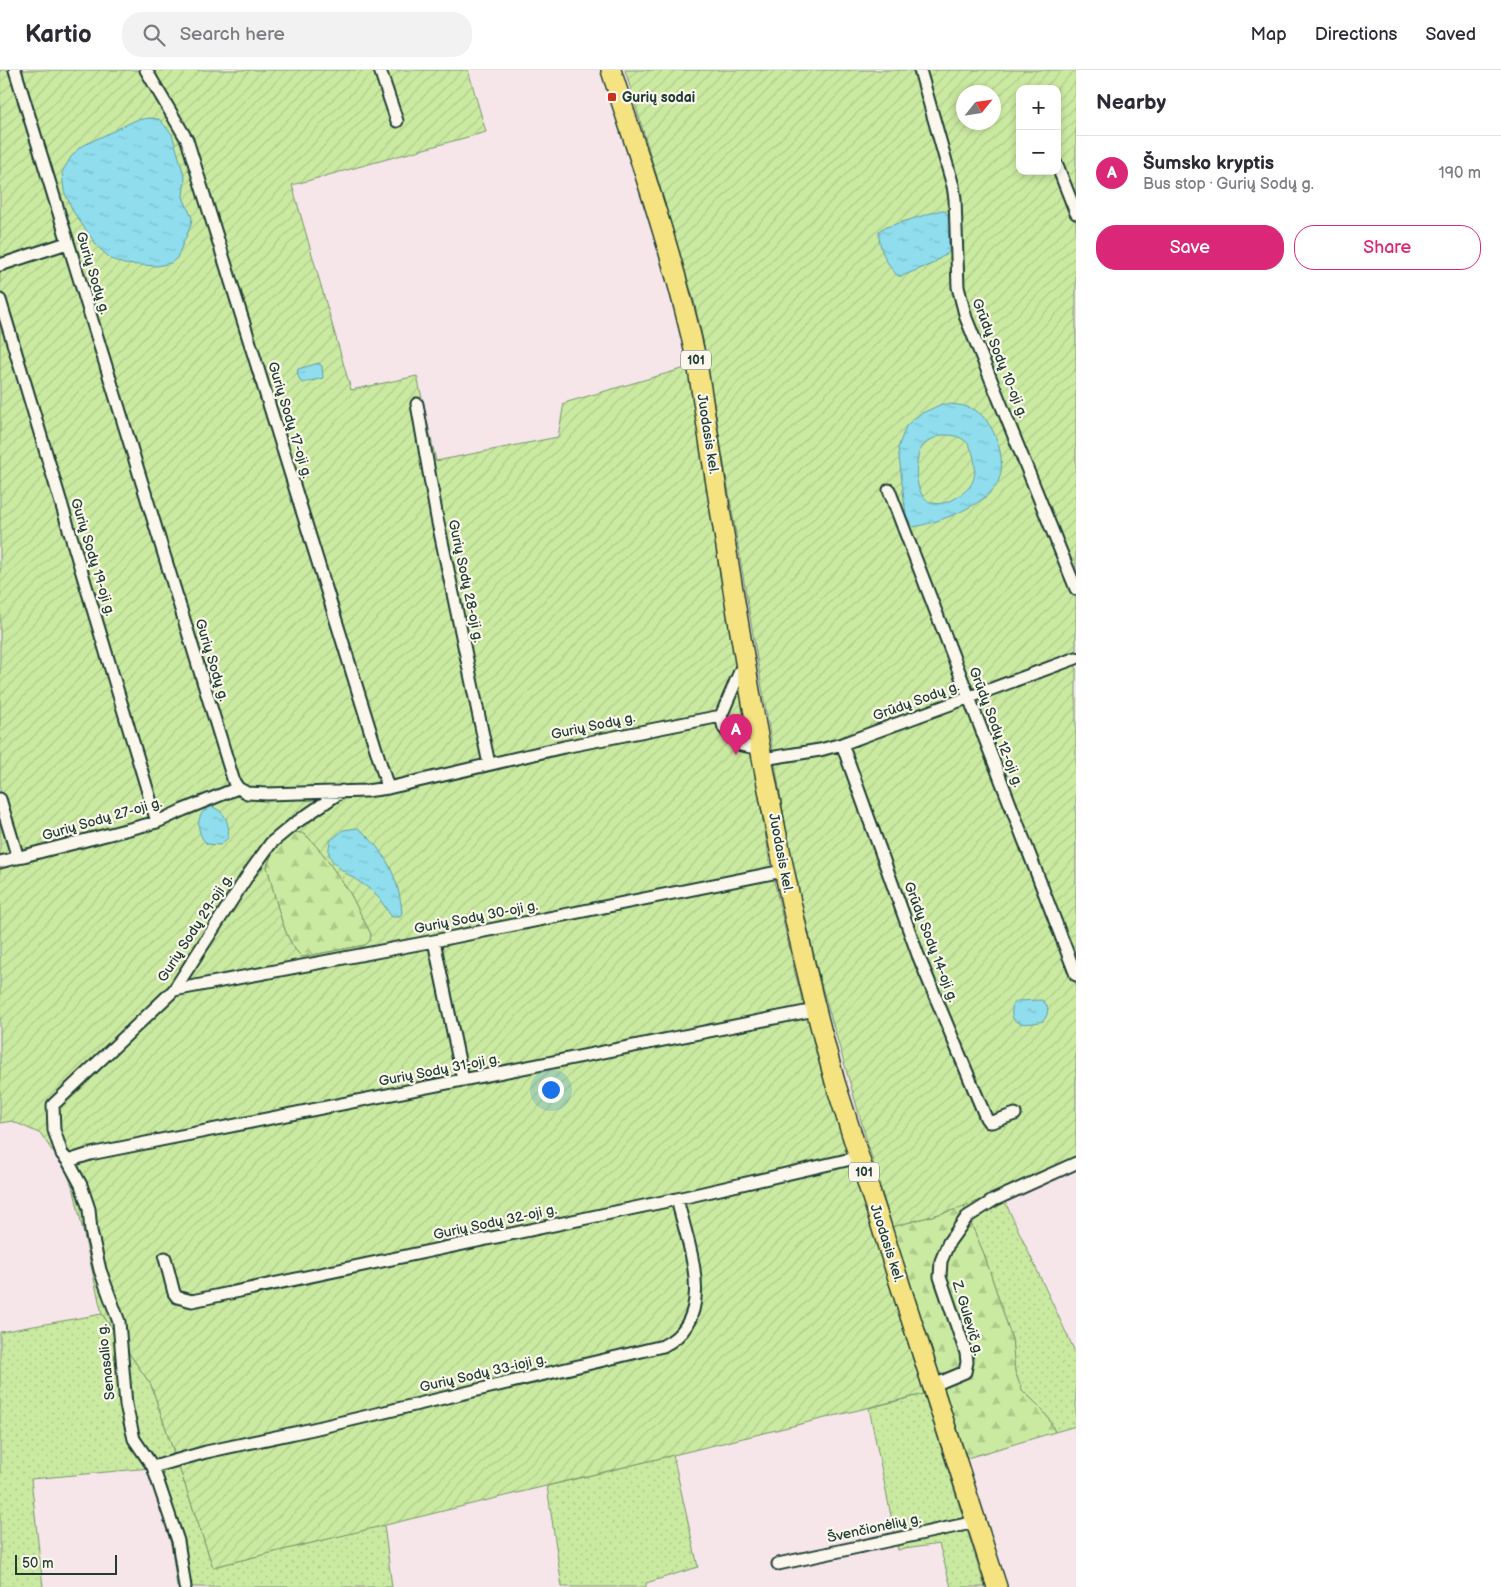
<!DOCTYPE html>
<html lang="en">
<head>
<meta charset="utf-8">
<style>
	body { margin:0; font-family:"Balsamiq Sans",sans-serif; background:#f2f2f3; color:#2b2b33 }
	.controls { position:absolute; right:15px; top:15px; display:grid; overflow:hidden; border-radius:10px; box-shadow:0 2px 8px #0003 }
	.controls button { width:45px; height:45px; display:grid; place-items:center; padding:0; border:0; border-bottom:1px solid #e1e1e2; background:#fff; color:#2b2b33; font:25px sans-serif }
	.compass { position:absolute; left:956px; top:15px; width:45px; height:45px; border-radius:50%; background:#fff; box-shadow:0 2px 8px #0003; rotate:60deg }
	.scale { position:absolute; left:15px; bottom:12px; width:102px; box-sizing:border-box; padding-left:5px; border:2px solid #1f3d34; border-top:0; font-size:14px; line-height:18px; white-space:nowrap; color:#1f3d34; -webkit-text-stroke:4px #fbf7ec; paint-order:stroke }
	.you { position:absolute; left:550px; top:1019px; width:18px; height:18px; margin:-12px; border:4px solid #fff; border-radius:50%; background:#1a73e8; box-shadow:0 0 0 8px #1a73e833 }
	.badge { display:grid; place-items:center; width:32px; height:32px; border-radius:50%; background:#db2777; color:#fff; font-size:16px; font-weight:700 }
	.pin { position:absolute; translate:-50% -41px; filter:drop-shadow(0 1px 2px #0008) }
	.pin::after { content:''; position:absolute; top:26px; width:18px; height:15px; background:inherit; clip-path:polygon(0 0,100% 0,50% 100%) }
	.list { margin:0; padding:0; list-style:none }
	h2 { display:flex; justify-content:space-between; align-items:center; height:65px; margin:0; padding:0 20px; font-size:21px }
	h2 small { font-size:16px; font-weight:400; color:#7c7c81 }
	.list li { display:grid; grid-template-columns:32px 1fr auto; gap:15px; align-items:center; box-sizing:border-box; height:75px; padding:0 20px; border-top:1px solid #e1e1e2 }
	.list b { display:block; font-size:19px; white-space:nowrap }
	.list p { margin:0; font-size:16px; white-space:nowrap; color:#7c7c81 }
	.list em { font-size:16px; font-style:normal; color:#7c7c81 }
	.actions { display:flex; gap:10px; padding:15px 20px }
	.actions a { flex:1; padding:11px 0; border:1px solid #db2777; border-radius:20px; text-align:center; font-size:18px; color:#db2777 }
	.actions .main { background:#db2777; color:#fff }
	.icon { flex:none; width:28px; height:28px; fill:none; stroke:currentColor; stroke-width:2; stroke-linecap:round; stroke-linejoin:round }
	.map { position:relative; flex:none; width:1076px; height:1517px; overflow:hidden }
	header { display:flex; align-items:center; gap:30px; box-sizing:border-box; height:70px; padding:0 25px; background:#fff; border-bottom:1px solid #e1e1e2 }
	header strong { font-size:24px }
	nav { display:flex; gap:28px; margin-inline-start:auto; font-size:18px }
	.search { width:350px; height:45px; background:#f2f2f3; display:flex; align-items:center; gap:12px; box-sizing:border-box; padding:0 18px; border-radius:20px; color:#7c7c81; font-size:19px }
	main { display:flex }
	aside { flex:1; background:#fff }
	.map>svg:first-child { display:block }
</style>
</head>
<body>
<header>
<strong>Kartio</strong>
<div class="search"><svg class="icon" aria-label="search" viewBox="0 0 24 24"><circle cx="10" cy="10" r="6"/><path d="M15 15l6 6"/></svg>Search here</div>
<nav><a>Map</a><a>Directions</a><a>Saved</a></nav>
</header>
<main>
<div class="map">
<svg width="1076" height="1517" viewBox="0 0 1076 1517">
	<defs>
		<pattern id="grass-dots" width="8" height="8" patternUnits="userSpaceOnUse" patternTransform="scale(1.25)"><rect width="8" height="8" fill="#cbeaa1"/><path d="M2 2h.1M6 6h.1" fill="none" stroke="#aeca8b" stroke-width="1.8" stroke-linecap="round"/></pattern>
		<pattern id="forest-firs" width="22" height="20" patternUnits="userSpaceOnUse" patternTransform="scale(1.25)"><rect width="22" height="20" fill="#cbeaa1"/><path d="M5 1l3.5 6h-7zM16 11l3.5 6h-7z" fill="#aeca8b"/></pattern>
		<pattern id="garden-furrows" width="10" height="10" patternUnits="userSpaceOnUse" patternTransform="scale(1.25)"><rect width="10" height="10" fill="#cbeaa1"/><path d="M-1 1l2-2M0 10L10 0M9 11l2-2" fill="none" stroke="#aeca8b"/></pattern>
		<pattern id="water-ripples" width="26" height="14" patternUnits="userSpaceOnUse" patternTransform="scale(1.25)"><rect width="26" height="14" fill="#8fdded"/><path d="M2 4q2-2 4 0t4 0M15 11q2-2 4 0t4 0" fill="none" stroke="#7bbfcc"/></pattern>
	</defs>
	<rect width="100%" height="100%" fill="#f6e6ea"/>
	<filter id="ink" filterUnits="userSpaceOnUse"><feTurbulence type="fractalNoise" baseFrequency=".02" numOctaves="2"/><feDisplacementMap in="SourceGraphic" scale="10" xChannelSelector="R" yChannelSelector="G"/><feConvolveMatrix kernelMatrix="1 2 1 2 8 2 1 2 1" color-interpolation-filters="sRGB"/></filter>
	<g filter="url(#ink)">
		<!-- grass -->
		<path fill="url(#grass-dots)" stroke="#75946a" d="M1000,1121L1076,1284V1356L1055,1362L1049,1349L1040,1337L1022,1320L1015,1302L1012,1269L984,1184L964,1137Z
			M102,1244L151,1315L213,1497L384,1455L392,1517H177L172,1478L150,1398L31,1409L43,1517H0V1262Z
			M924,1324L985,1517H951L939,1474L898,1480L869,1338Z
			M673,1385L698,1497L646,1513V1517H562L547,1416Z"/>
		<!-- forest -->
		<path fill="url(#forest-firs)" stroke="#75946a" d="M293,762L302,763L309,768L323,784L350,823L371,864L370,871L365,875L302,887C282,870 275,823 267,797C270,784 281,768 293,762Z
			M964,1137L984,1184L1012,1269L1015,1302L1022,1320L1040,1337L1049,1349L1055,1362L967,1388L892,1157Z"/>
		<!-- garden -->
		<path fill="url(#garden-furrows)" stroke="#75946a" fill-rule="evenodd" d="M0,0H468L486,62L292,115L351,320L417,306L436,391L558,367L564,333L689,297L770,793L795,903L827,1018L924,1324L213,1497L151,1315L102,1244L74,1121L67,1103L41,1064L12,1051L0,1053ZM293,762L302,763L309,768L323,784L350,823L371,864L370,871L365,875L302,887C282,870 275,823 267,797C270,784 281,768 293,762Z
			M625,0H1076V1089L964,1137L892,1157L820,910L792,794L703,270L694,231ZM1020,19H1057V101H1020ZM964,22H994V52H964Z"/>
		<!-- water -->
		<path fill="url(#water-ripples)" stroke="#629da3" fill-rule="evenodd" d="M149,48L159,49L172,64L185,108L183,127L192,148L191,155L177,188L171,193L157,196L124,194L111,189L98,177L74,143L64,121L62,102L71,87L80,77L136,50Z
			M941,140L945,141L948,145L949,182L932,194L902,206H898C886,195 878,176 879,161L883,158Z
			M319,293L322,296L323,308L303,313C299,311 296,302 298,299Z
			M942,334C954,334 965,335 975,340C995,352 1008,391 998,412C986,436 937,453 913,457L906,446L898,378L906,356L920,344ZM942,365C950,365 957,365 964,370C975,377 979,405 970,416C961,427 940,440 927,430C914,421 915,393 920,380C924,372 934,368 942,365Z
			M212,737C226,741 230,755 228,768L220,775L207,774C196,764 194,741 212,737Z
			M358,758C386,781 399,808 402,843L400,847H392C386,840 382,831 376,825C365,812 331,799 329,783C328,779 330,774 330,771L343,760Z
			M1042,930C1050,936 1049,944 1043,951C1032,954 1009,958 1012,940C1012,935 1013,934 1017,931Z"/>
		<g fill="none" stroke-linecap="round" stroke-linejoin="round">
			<defs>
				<path id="minor" d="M15,0L234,712L238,718L247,723L267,724L366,721L388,718L564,677L721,646
					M146,0L187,70L388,718
					M380,0L397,51
					M920,0L953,116L955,129L958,217L966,248L1076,519
					M1057,95L1076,143
					M0,195L67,173
					M0,230L157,752
					M417,334L437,448L489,694
					M889,420L1076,905
					M744,592L721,646L724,658L735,671L741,675L761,679
					M842,674L918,885L986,1048L989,1052H992L1015,1044
					M763,689L820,680L842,674L1076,588
					M0,729L18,788
					M0,792L157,752L183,740L238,718
					M434,871L463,1010
					M174,920L434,871L783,801
					M68,1091L90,1084L815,940
					M165,1188L174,1223L177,1227L192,1231L677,1129L860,1087
					M934,1315L965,1302L967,1292L966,1283L940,1207L941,1191L949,1172L967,1147L994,1130L1076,1093
					M153,1397L206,1382L313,1359L663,1276C719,1249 688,1175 677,1129
					M778,1494L976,1452
					M185,1517L178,1471L153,1397L134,1369L126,1335L119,1252L100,1200L91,1161L89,1139L81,1115L68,1091L62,1084L54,1060L53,1035L174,920L250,802L271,773L294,754L342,721"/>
				<path id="primary" d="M611,0C642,97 676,193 697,293C735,534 770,776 835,1012L997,1517"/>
			</defs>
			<!-- minor casing -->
			<use href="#minor" stroke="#1f3d34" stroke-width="15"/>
			<!-- primary casing -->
			<use href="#primary" stroke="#1f3d34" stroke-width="22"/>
			<!-- minor -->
			<use href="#minor" stroke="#fbf7ec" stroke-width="11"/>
			<!-- primary -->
			<use href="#primary" stroke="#f5e382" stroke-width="19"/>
		</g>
	</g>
	<!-- markers -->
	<rect fill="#c8321e" stroke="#fbf7ec" stroke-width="2" x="607" y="22" width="10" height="10" rx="2.5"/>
	<g text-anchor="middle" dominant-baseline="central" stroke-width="4.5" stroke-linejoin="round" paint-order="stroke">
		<!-- shield labels -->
		<g fill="#fbf7ec" stroke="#61756b" stroke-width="1">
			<rect x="681" y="280.5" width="30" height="19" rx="4"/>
			<rect x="849" y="1092.5" width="30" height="19" rx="4"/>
		</g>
		<g font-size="12" font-weight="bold" fill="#1f3d34">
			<text x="696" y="290">101</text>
			<text x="864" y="1102">101</text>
		</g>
		<!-- poi labels -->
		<g font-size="14" font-weight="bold" fill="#1f3d34" stroke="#fbf7ec" text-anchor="start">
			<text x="622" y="27">Gurių sodai</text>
		</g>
		<!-- street labels -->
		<g font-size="14" fill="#1f3d34" stroke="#fbf7ec">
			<text transform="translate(93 203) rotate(73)">Gurių Sodų g.</text>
			<text transform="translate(1000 288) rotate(68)">Grūdų Sodų 10-oji g.</text>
			<text transform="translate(290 350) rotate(73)">Gurių Sodų 17-oji g.</text>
			<text transform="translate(708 364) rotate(81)">Juodasis kel.</text>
			<text transform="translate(93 487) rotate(73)">Gurių Sodų 19-oji g.</text>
			<text transform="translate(466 511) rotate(78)">Gurių Sodų 28-oji g.</text>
			<text transform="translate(212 590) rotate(73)">Gurių Sodų g.</text>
			<text transform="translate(916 631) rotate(-20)">Grūdų Sodų g.</text>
			<text transform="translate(593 656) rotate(-12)">Gurių Sodų g.</text>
			<text transform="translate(996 657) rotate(69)">Grūdų Sodų 12-oji g.</text>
			<text transform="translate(102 749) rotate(-16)">Gurių Sodų 27-oji g.</text>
			<text transform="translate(781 783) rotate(79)">Juodasis kel.</text>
			<text transform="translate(476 847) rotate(-11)">Gurių Sodų 30-oji g.</text>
			<text transform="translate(195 858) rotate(-57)">Gurių Sodų 29-oji g.</text>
			<text transform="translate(931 872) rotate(69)">Grūdų Sodų 14-oji g.</text>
			<text transform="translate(439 1000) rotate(-11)">Gurių Sodų 31-oji g.</text>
			<text transform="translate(495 1152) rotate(-12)">Gurių Sodų 32-oji g.</text>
			<text transform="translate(887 1173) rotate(72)">Juodasis kel.</text>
			<text transform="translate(968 1248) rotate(73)">Z. Gulevič g.</text>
			<text transform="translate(106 1292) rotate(-96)">Senasalio g.</text>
			<text transform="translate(483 1303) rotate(-13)">Gurių Sodų 33-ioji g.</text>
			<text transform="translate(874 1458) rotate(-12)">Švenčionėlių g.</text>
		</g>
	</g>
</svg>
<div class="controls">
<button>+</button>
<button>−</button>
</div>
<svg class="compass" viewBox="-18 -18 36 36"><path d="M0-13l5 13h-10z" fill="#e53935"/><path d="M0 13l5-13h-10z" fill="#7c7c81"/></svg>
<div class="scale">50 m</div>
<div class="you"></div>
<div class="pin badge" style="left:736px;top:685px">A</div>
</div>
<aside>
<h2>Nearby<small></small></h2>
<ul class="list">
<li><span class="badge">A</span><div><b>Šumsko kryptis</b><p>Bus stop · Gurių Sodų g.</p></div><em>190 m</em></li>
</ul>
<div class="actions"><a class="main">Save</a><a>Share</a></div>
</aside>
</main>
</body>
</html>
